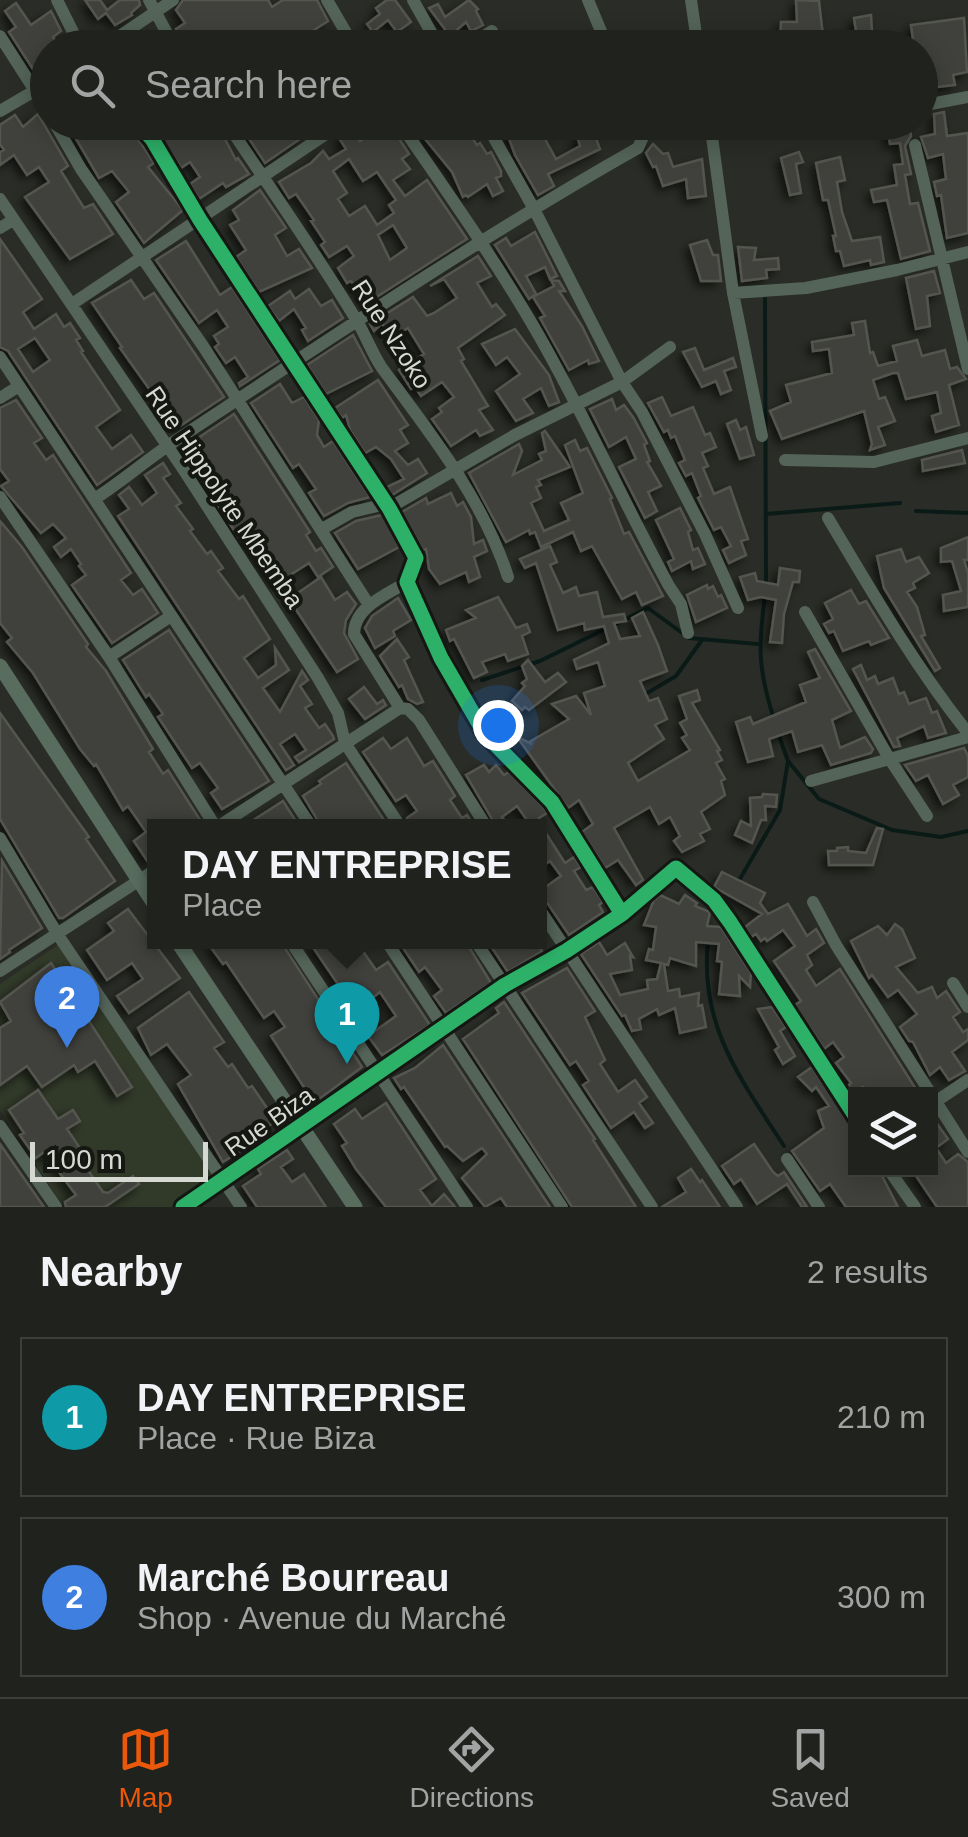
<!DOCTYPE html>
<html lang="en">
<head>
<meta charset="utf-8">
<style>
	body { margin:0; font-family:Arial,sans-serif; background:#282a26; color:#f1f3f6 }
	.controls { position:absolute; right:30px; bottom:30px; display:grid; overflow:hidden; border-radius:0px; box-shadow:0 5px 25px #0003 }
	.controls button { width:90px; height:90px; display:grid; place-items:center; padding:0; border:0; border-bottom:2px solid #3d3f3b; background:#20221d; color:#f1f3f6; font:50px sans-serif }
	.scale { position:absolute; left:30px; bottom:25px; width:178px; box-sizing:border-box; padding-left:10px; border:5px solid #d5d9d1; border-top:0; font-size:28px; line-height:35px; white-space:nowrap; color:#d5d9d1; -webkit-text-stroke:8px #141712; paint-order:stroke }
	.you { position:absolute; left:498px; top:725px; width:35px; height:35px; margin:-25px; border:8px solid #fff; border-radius:50%; background:#1a73e8; box-shadow:0 0 0 15px #1a73e833 }
	.badge { display:grid; place-items:center; width:65px; height:65px; border-radius:50%; background:#ea580c; color:#fff; font-size:32px; font-weight:700 }
	.pin { position:absolute; translate:-50% -82px; filter:drop-shadow(0 2px 5px #0008) }
	.pin::after { content:''; position:absolute; top:52px; width:35px; height:30px; background:inherit; clip-path:polygon(0 0,100% 0,50% 100%) }
	.popup { position:absolute; left:147px; top:819px; width:400px; height:130px; box-sizing:border-box; display:grid; place-content:center; border-radius:0px; background:#20221d; filter:drop-shadow(0 2px 8px #0005); font-size:32px; white-space:nowrap; color:#a2a4a4 }
	.popup b { font-size:38px; color:#f1f3f6 }
	.popup::after { content:''; position:absolute; left:50%; top:100%; margin-left:-20px; border:20px solid transparent; border-top-color:#20221d }
	.list { margin:0; padding:0; list-style:none }
	h2 { display:flex; justify-content:space-between; align-items:center; height:130px; margin:0; padding:0 40px; font-size:42px }
	h2 small { font-size:32px; font-weight:400; color:#a2a4a4 }
	.list li { display:grid; grid-template-columns:65px 1fr auto; gap:30px; align-items:center; box-sizing:border-box; height:160px; margin:0 20px 20px; padding:0 20px; border:2px solid #3d3f3b; border-radius:0px }
	.list b { display:block; font-size:38px; white-space:nowrap }
	.list p { margin:0; font-size:32px; white-space:nowrap; color:#a2a4a4 }
	.list em { font-size:32px; font-style:normal; color:#a2a4a4 }
	.icon { flex:none; width:55px; height:55px; fill:none; stroke:currentColor; stroke-width:2; stroke-linecap:round; stroke-linejoin:round }
	.map { position:relative; flex:none; width:968px; height:1207px; overflow:hidden }
	.search { position:absolute; background:#20221d; box-shadow:0 5px 25px #0003; left:30px; right:30px; top:30px; height:110px; display:flex; align-items:center; gap:25px; box-sizing:border-box; padding:0 35px; border-radius:55px; color:#a2a4a4; font-size:38px }
	.sheet { height:490px; background:#20221d }
	nav { display:flex; justify-content:space-around; align-items:center; box-sizing:border-box; height:140px; border-top:2px solid #3d3f3b; background:#20221d; font-size:28px; color:#a2a4a4 }
	nav a { display:grid; justify-items:center; gap:5px }
	nav .on { color:#ea580c }
	.map>svg:first-child { display:block }
</style>
</head>
<body>
<div class="map">
<svg width="968" height="1207" viewBox="0 0 968 1207">
	<defs>
		<filter id="shadow"><feDropShadow dx="-4.5" dy="4.5" stdDeviation="5" flood-color="#0009"/></filter>
	</defs>
	<rect width="100%" height="100%" fill="#2a2d27"/>
	<!-- built -->
	<path fill="#313929" d="M62,942L223,1180L181,1207H64L0,1111V984Z"/>
	<g fill="none" stroke-linecap="round" stroke-linejoin="round">
		<!-- stream -->
		<path stroke="#0a1a17" stroke-width="4" d="M765,299L766,587
			M916,511L968,513
			M766,514L900,503
			M765,596C758,647 758,669 774,719
			M482,680L540,661L648,608L689,638L757,644
			M642,696L676,676L702,640
			M788,761L819,799L892,830L941,837L968,831
			M737,884L780,810L788,761L778,733
			M708,941C699,1025 740,1078 784,1146"/>
	</g>
	<!-- building -->
	<path fill="#40413c" stroke="#54554f" stroke-width="2.5" fill-rule="evenodd" filter="url(#shadow)" d="M85,0H100L107,10L120,0H139L140,5L131,13L132,15L115,25L106,13L98,19Z
		M183,0H268L272,7L283,0H317L328,21L286,48H278L273,39L259,48H185L176,29L185,23L176,10Z
		M387,0H395L411,22L397,32L388,20L373,32L367,24L380,14L376,8Z
		M469,0L478,9L476,11L483,25L471,31L466,22L450,36L429,8L438,4L445,17Z
		M796,0L819,1L823,36L836,34V37L838,33L856,31L854,18L871,15L873,48H810L811,42L780,41L781,22H797Z
		M16,3L31,25L51,11L61,31L53,37L60,48H48V73L38,77L9,32L16,27L5,11Z
		M964,18L967,72L953,75L955,85L920,89V48H914L911,25Z
		M944,112L947,136L968,133V233L947,238L941,195L937,196L934,182L946,179L943,154L928,158L921,137L935,134L934,114Z
		M38,114L68,166L61,171L84,208L93,204L113,234L70,259L25,197L49,182L39,167L27,175L14,155L0,165V152L4,150L0,144V125L15,115L23,127Z
		M75,122H127L154,163L148,167L183,210L144,243L116,202L129,192L112,171L99,178L69,127Z
		M151,122H216L236,160L238,158L249,174L226,187L223,183L199,199L190,184L200,177L190,162L181,168Z
		M238,122H314L297,134L300,139L265,163Z
		M461,122L477,145L480,143L487,154L491,152L501,171V176L496,178L503,191L493,196L487,184L468,197L466,195L463,197L452,172L412,123Z
		M503,122H545L551,136L545,139L556,159L580,146L577,136L593,130L600,149L548,174L554,186L538,195L515,155Z
		M887,122H909L911,136L905,146L911,174L905,175L910,204L918,203L930,251L901,259L887,200L874,202L871,190L897,185L894,165L903,164L900,143L890,144Z
		M389,123L409,154L402,159L410,169L393,180L405,196L427,180L467,239L367,303L351,281L347,283L338,268L354,256L347,246L329,257L321,245L325,242L311,221L314,220L296,194L289,198L279,182L311,163L323,151L329,159L346,149L339,138L351,129L360,141ZM349,159L363,181L377,172L396,200L389,205L394,213L377,225L365,206L349,216L338,199L347,193L333,171ZM393,225L407,248L390,260L378,235Z
		M653,144L663,154L668,153L673,167L702,159L706,196L688,198L686,179L663,186L656,166L653,167L646,153Z
		M799,152L803,162L796,164L801,193L790,195L781,158Z
		M840,157L845,180L837,182L842,212L852,241L880,237L884,262L871,265L870,260L844,266L840,251H836L833,236H836L828,200H823L816,163Z
		M260,190L286,228L275,235L287,256L299,249L312,268L259,292L236,257L246,250L230,225L239,220L233,210Z
		M535,232L557,276L550,279L545,267L526,276L536,294L529,299L495,245L506,238L511,246Z
		M0,239L42,299L23,312L34,329L56,314L64,327L70,323L80,338L76,340L83,351L81,352L120,410L96,427L112,449L131,435L143,452L97,485L8,351L0,347ZM35,338L50,360L33,372L18,349Z
		M707,240L713,255H718L721,281H701L690,245Z
		M186,241L220,295L232,287L280,360L240,386L239,383L248,377L235,357L226,363L215,347L219,344L214,336L228,327L217,310L199,323L156,260Z
		M738,247L756,248L754,260L778,258L779,269L766,270L767,278L742,281Z
		M478,256L491,276L477,283L492,307L496,304L505,315L458,348L464,359L461,361L488,406L479,410L493,430L480,436L476,430L451,446L432,419L442,412L439,408L454,397L442,382L421,396L415,387L411,389L399,370L424,354L408,328L392,338L382,323L374,331L370,324L413,297L427,316L434,313L457,298L444,279L430,286Z
		M934,271L940,293L927,296L930,326L916,329L906,278Z
		M131,280L144,299L154,293L224,397L177,428L120,348L122,347L92,303Z
		M551,280L559,281L565,291H559L582,326L599,361L589,364L588,360L569,370L540,318L545,316L533,297L554,286Z
		M309,289L321,306L332,300L343,318L308,341L302,330L306,328L294,309L279,321L268,306L290,291L295,299Z
		M865,321L870,353L873,352L878,366L897,361L893,346L917,340L922,356L945,350L950,369L957,367L966,379L949,385L959,425L936,432L932,416L941,413L937,392L906,399L898,373H893L873,380L879,399L885,397L895,421L878,427L885,445L870,450L872,444L864,411L782,439L770,411L791,402L786,385L832,373L829,349L813,351L812,342L854,335L852,323Z
		M515,329L549,375L559,402L549,406L541,388L523,399L533,413L516,421L496,391L520,374L507,357L496,365L482,344Z
		M353,335L372,371L326,394L307,365Z
		M695,348L704,370L733,358L736,367L724,371L731,390L721,394L716,381L702,387L683,352Z
		M378,380L408,425L400,430L408,443L395,451L408,465L418,459L427,473L392,495L387,487L404,479L391,459L376,447L365,453L350,430L346,415L342,418L335,408Z
		M280,384L292,403L304,397L319,420L317,435L324,447L333,441L370,497L348,503L324,516L309,493L316,489L299,464L293,468L251,403Z
		M662,397L671,416L693,407L705,435L710,433L716,447L702,453L708,466L703,468L714,494L730,487L748,539L741,541L746,555L729,563L723,550L731,546L721,527L714,530L698,498L701,496L692,473L686,476L679,463L685,460L675,436L671,438L668,430L664,432L648,403Z
		M612,399L616,410L624,405L633,417L647,443L644,445L650,461L647,462L661,486L648,492L657,511L645,518L619,467L636,459L626,437L609,447L590,409Z
		M16,400L42,438L34,443L46,460L53,455L131,573L121,580L133,595L142,589L158,613L112,643L72,585L86,575L79,566L81,564L71,549L61,557L54,547L66,538L53,524L41,533L1,486L9,481L0,469V408Z
		M234,414L310,532L306,535L316,551L321,548L333,567L318,577L309,563L276,584L247,542L241,541L187,457L191,454L186,446Z
		M736,420L740,430L746,427L754,455L740,459L727,424Z
		M545,431L570,467L538,480L541,485L536,487L541,498L531,503L544,531L569,520L561,503L583,493L565,445L575,440L580,451L587,448L612,498L610,499L624,534L629,532L663,596L642,605L636,592L622,599L592,546L581,551L573,532L541,547L535,532L530,534L529,530L506,542L469,473L519,444L522,451L513,475L542,460L539,454L546,451L542,433Z
		M962,450L965,463L923,471L922,460Z
		M163,463L170,474L163,478L181,503L176,506L193,529L190,531L207,554L211,551L223,568L218,571L239,599L243,596L270,639L244,658L258,678L276,665L275,648L289,670L263,688L280,712L302,671L308,680L300,686L312,704L305,708L319,728L325,724L333,736L334,739L299,762L295,757L306,750L295,734L280,744L294,765L286,770L118,516L129,509L119,495L129,487L142,505L157,493L145,475Z
		M451,493L457,506L463,502L471,517L474,544L483,540L487,551L474,557L480,577L469,582L466,572L440,584L429,569L426,549L423,550L402,512L426,498L428,504Z
		M680,508L691,530L688,532L693,550L698,548L705,564L693,569L691,561L672,571L668,562L674,559L656,520Z
		M382,515L399,547L358,569L335,533L356,521Z
		M0,521L22,547L88,644L86,647L106,671L153,749L149,752L163,774L168,770L204,826H154V858L148,862L134,841L146,832L128,806L123,810L96,764L94,766L80,749L33,673L7,642L12,638L0,623Z
		M968,537V560H964L968,573V607L944,611L943,595L961,591L952,561L941,562V548Z
		M550,546L557,562L550,565L563,593L576,587L579,596L597,592L603,617L624,614L626,621L614,623L620,639L640,636L632,618L643,612L658,645L667,671L640,681L649,701L658,698L667,719L655,725L664,739L628,763L638,781L690,750L682,738L687,735L680,723L687,719L679,696L697,690L700,700L692,703L720,750L717,751L722,760L716,763L725,779L721,781L725,795L701,812L710,829L700,834L704,841L682,852L674,841L680,836L670,817L659,824L650,807L614,828L643,880L636,885L618,860L605,868L582,832L593,824L579,800L568,808L517,737L532,744L529,742L569,719L552,704L576,696L591,715L584,693L605,686L598,662L577,669L574,660L609,643L604,626L585,630L584,623L558,630L536,563L525,568L520,559Z
		M901,549L906,562L919,557L929,573L913,583L915,588L907,592L917,607L925,635L921,636L940,668L935,671L884,588L877,556Z
		M780,568L800,571L799,582H793L784,614L782,643L770,642L776,600L761,597L748,600L740,577L755,573L757,581L778,585Z
		M321,577L335,600L347,592L356,604L346,620L344,633L358,659L337,672L289,599Z
		M707,585L708,589L713,586L718,597L721,595L727,608L696,622L687,595Z
		M851,590L859,604L866,601L889,638L871,645L869,641L843,651L834,631L829,633L824,624L833,619L825,603Z
		M498,597L516,628L527,624L530,632L522,636L528,654L508,661L505,654L482,662L487,672L474,678L454,639L450,641L446,630L476,618L466,610Z
		M398,598L411,620L393,631L395,636L375,648L365,628L372,616Z
		M169,630L269,781L222,809L211,793L218,788L200,763L192,768L158,717L163,714L149,694L146,697L123,660Z
		M397,639L409,657L404,660L423,702L417,704L408,699L402,685L399,687L380,656Z
		M815,649L851,711L832,720L840,748L865,737L873,749L871,753L831,765L822,745L798,752L792,731L769,739L773,756L748,762L736,722L750,717L753,724L806,702L800,685L820,678L808,652Z
		M528,660L545,682L558,673L566,682L529,710L525,707L522,710L512,701L525,686L522,683L527,679L522,666Z
		M861,665L867,680L875,676L878,684L893,678L899,694L904,692L909,704L926,698L932,713L937,711L946,733L928,738L924,726L897,738L900,746L894,747L853,669Z
		M364,687L377,704L383,700L386,705L365,719L349,699Z
		M0,713L89,837L86,839L115,881L63,918H59L0,819Z
		M383,738L391,749L407,738L424,766L433,761L455,796L450,800L462,818L467,815L474,826H410L407,818L417,811L406,795L396,801L363,752Z
		M964,748L968,756V777L953,785L959,795L943,804L928,775L916,781L905,765Z
		M346,763L388,826H321L303,796L321,784L319,781Z
		M484,765L489,772L496,765L504,775L509,772L544,808L547,813L539,818L541,821L531,826L517,806L502,817L509,826H496L466,775Z
		M763,794L777,795L776,807L765,806L766,820H761L752,843L735,835L741,821L751,826L750,798L762,797Z
		M283,801L299,826H244L269,810Z
		M540,824L565,863L574,857L581,867L574,871L586,890L593,887L603,902L599,905L603,912L569,935L548,904L540,900V891L561,876L550,861L540,868Z
		M877,828L883,829L873,865H829L828,851H837V848L848,847V851L866,853Z
		M2,861L42,928L9,950L10,952L0,959Z
		M722,872L765,893L760,903L768,914L788,904L807,936L816,929L824,943L807,955L812,965L806,970L816,986L840,969L919,1094H890L885,1088L877,1094H868L863,1087L853,1094L848,1086L851,1083L836,1063L844,1057L833,1042L824,1049L795,1005L801,1001L774,961L795,946L783,930L767,941L765,938L761,941L756,934L751,937L745,927L762,914L714,887Z
		M660,895L679,904L685,895L697,903L695,906L710,912L707,926L721,927L751,973L750,987L739,976L740,996L719,994L722,962L717,961L719,944L696,942V966L670,958L668,965L664,964L668,991L679,989L680,997L699,993L698,1006L702,1005L706,1027L680,1033L675,1008L659,1015L657,1009L639,1019L641,1029L632,1031L625,1015L622,1016L581,954L599,942L607,955L625,943L633,957L630,956L632,970L610,974L620,995L648,989L647,980L657,979L661,963L646,960L649,949L653,950L656,927L644,925L654,900Z
		M128,909L180,978L129,1013L117,996L143,979L132,963L107,980L87,950L114,931L108,923Z
		M895,924L902,929L915,958L896,967L918,993L932,987L937,998L946,991L960,1012L953,1017L963,1032L968,1029V1040L952,1052L965,1071L949,1080L940,1067L930,1075L913,1042L909,1041L900,1027L917,1014L898,990L888,997L872,975L869,978L851,941L878,926L887,935Z
		M212,942H281L362,1067L314,1103L271,1036L285,1027L274,1011L264,1018L226,962L223,964L212,949L215,947Z
		M319,942H340L348,955L360,947L376,970L388,962L430,1025L382,1055L368,1036L396,1016L380,992L356,1011L312,946Z
		M399,942H466L491,983L446,1013L434,996L442,990L425,967L419,972Z
		M488,942H536L542,951L508,972Z
		M51,963L132,1087L117,1096L95,1061L78,1072L74,1065L42,1087L27,1066L0,1085V1028L11,1021L0,1002Z
		M567,968L595,1011L585,1017L605,1060L600,1064L618,1092L635,1080L647,1097L639,1103L653,1123L645,1128L634,1112L611,1128L583,1085L589,1081L576,1061L570,1065L522,993Z
		M189,992L224,1042L214,1048L228,1067L232,1064L248,1088L252,1086L276,1121L256,1134L259,1139L223,1162L178,1084L191,1075L167,1044L151,1055L138,1028Z
		M504,1002L595,1139L593,1140L636,1207H572L463,1039L499,1013L496,1008Z
		M772,1007L786,1027L780,1031L795,1056L783,1064L775,1050L779,1047L758,1009Z
		M443,1045L550,1207H507L501,1198L485,1207L462,1178L487,1154L482,1148L463,1161L447,1146L445,1147L404,1087L401,1089L394,1078L415,1068Z
		M812,1067L851,1126L856,1136V1170H879L898,1207H846L830,1184L820,1191L792,1151L824,1128L818,1111L829,1106L816,1087L812,1091L798,1077Z
		M38,1090L58,1119L73,1110L80,1121L67,1129L86,1157L81,1160L103,1192L108,1193L133,1176L139,1184L105,1207H66L65,1202L76,1195L44,1152L36,1158L20,1135L24,1133L9,1110Z
		M386,1103L436,1179L420,1190L432,1206L444,1194L455,1207H386L356,1169L342,1146L347,1143L334,1124L355,1109L362,1119Z
		M930,1114L948,1139L936,1148L946,1163L958,1154L968,1162V1207H937L912,1170H930Z
		M0,1144L44,1207H0Z
		M754,1144L773,1172L778,1176L784,1172L807,1207H802L787,1184L757,1204L741,1179L734,1184L722,1166Z
		M287,1150L293,1159L281,1167L292,1182L304,1174L326,1207H257L243,1186L261,1174L258,1169Z
		M691,1169L700,1182L702,1180L720,1207H662L686,1192L678,1178Z"/>
	<g fill="none" stroke-linecap="round" stroke-linejoin="round">
		<!-- minor -->
		<path stroke="#546459" stroke-width="12" d="M57,0L81,48
			M149,0L175,48
			M327,0L355,48
			M413,0L440,48
			M588,0L608,48
			M691,0L698,48
			M0,36L48,111
			M102,48L173,0
			M465,48L492,31
			M920,106L968,97
			M0,111L48,83
			M54,122L81,169L203,346L369,605
			M137,122L152,139L200,220L389,508L416,558L407,582L441,658L485,734L552,802L622,914
			M226,122C270,188 316,253 357,321C366,336 372,353 382,368C430,433 483,499 508,577
			M399,122C447,192 496,261 538,334C585,416 624,503 669,586L681,604L688,633
			M485,122L534,209L622,382L642,412L705,534L738,608
			M710,122L733,293L762,436
			M915,145L968,369
			M0,199L185,472L318,678L338,713L345,743L400,826
			M0,228L13,220
			M733,293L806,288L897,270L968,252
			M72,304L344,122
			M0,357L311,826
			M0,398L19,386
			M785,460L874,462L968,438
			M0,497L109,657L215,826
			M96,498C121,482 144,462 169,445C323,343 477,239 638,148L642,139L635,122
			M389,508L515,435L622,382L670,347
			M828,518C872,592 914,665 968,733
			M322,529L352,512L386,504
			M407,582C386,595 354,607 354,634L400,708L408,709L419,720L486,826
			M805,612L889,758L927,816
			M109,657L171,616
			M811,781L968,737
			M219,826L400,708
			M0,838L58,935L241,1207
			M813,902L836,945L968,1152
			M540,910L737,1207
			M291,942L467,1207
			M387,942L562,1207
			M476,942L652,1207
			M0,971L155,870
			M953,983L968,1007
			M932,1104L968,1080
			M0,1126L56,1207
			M787,1159L819,1207
			M889,1170L915,1207
			M183,1207L505,985L566,951L622,914L676,868L714,900L730,922L856,1117"/>
		<!-- major -->
		<path stroke="#586d5e" stroke-width="15" d="M0,666L155,905
			M178,942L355,1207"/>
		<defs>
			<path id="cycleway" d="M137,122L152,139L200,220L389,508L416,558L407,582L441,658L485,734L552,802L622,914
				M183,1207L505,985L566,951L622,914L676,868L714,900L730,922L856,1117"/>
		</defs>
		<!-- cycleway casing -->
		<use href="#cycleway" stroke="#141712" stroke-width="21"/>
		<!-- cycleway -->
		<use href="#cycleway" stroke="#2db169" stroke-width="15"/>
	</g>
	<g text-anchor="middle" dominant-baseline="central" stroke-width="8" stroke-linejoin="round" paint-order="stroke">
		<!-- street labels -->
		<g font-size="25" fill="#d5d9d1" stroke="#141712">
			<text transform="translate(392 334) rotate(57)">Rue Nzoko</text>
			<text transform="translate(225 497) rotate(56)">Rue Hippolyte Mbemba</text>
			<text transform="translate(269 1121) rotate(-35)">Rue Biza</text>
		</g>
	</g>
</svg>
<div class="controls">
<button><svg class="icon" aria-label="layers" viewBox="0 0 24 24"><path d="M12 4l9 5-9 5-9-5zM3 14l9 5 9-5"/></svg></button>
</div>
<div class="scale">100 m</div>
<div class="you"></div>
<div class="pin badge" style="left:347px;top:1064px;background:#0f9aa8">1</div>
<div class="popup"><b>DAY ENTREPRISE</b>Place</div>
<div class="pin badge" style="left:67px;top:1048px;background:#3f7fe0">2</div>
<div class="search"><svg class="icon" aria-label="search" viewBox="0 0 24 24"><circle cx="10" cy="10" r="6"/><path d="M15 15l6 6"/></svg>Search here</div>
</div>
<section class="sheet">
<h2>Nearby<small>2 results</small></h2>
<ul class="list">
<li><span class="badge" style="background:#0f9aa8">1</span><div><b>DAY ENTREPRISE</b><p>Place · Rue Biza</p></div><em>210 m</em></li>
<li><span class="badge" style="background:#3f7fe0">2</span><div><b>Marché Bourreau</b><p>Shop · Avenue du Marché</p></div><em>300 m</em></li>
</ul>
</section>
<nav>
<a class="on"><svg class="icon" aria-label="map" viewBox="0 0 24 24"><path d="M3 6l6-2 6 2 6-2v14l-6 2-6-2-6 2zM9 4v14M15 6v14"/></svg>Map</a>
<a><svg class="icon" aria-label="directions" viewBox="0 0 24 24"><path d="M12 3l9 9-9 9-9-9zM9 14v-3h6M13 9l2 2-2 2"/></svg>Directions</a>
<a><svg class="icon" aria-label="saved" viewBox="0 0 24 24"><path d="M7 4h10v16l-5-4-5 4z"/></svg>Saved</a>
</nav>
</body>
</html>
